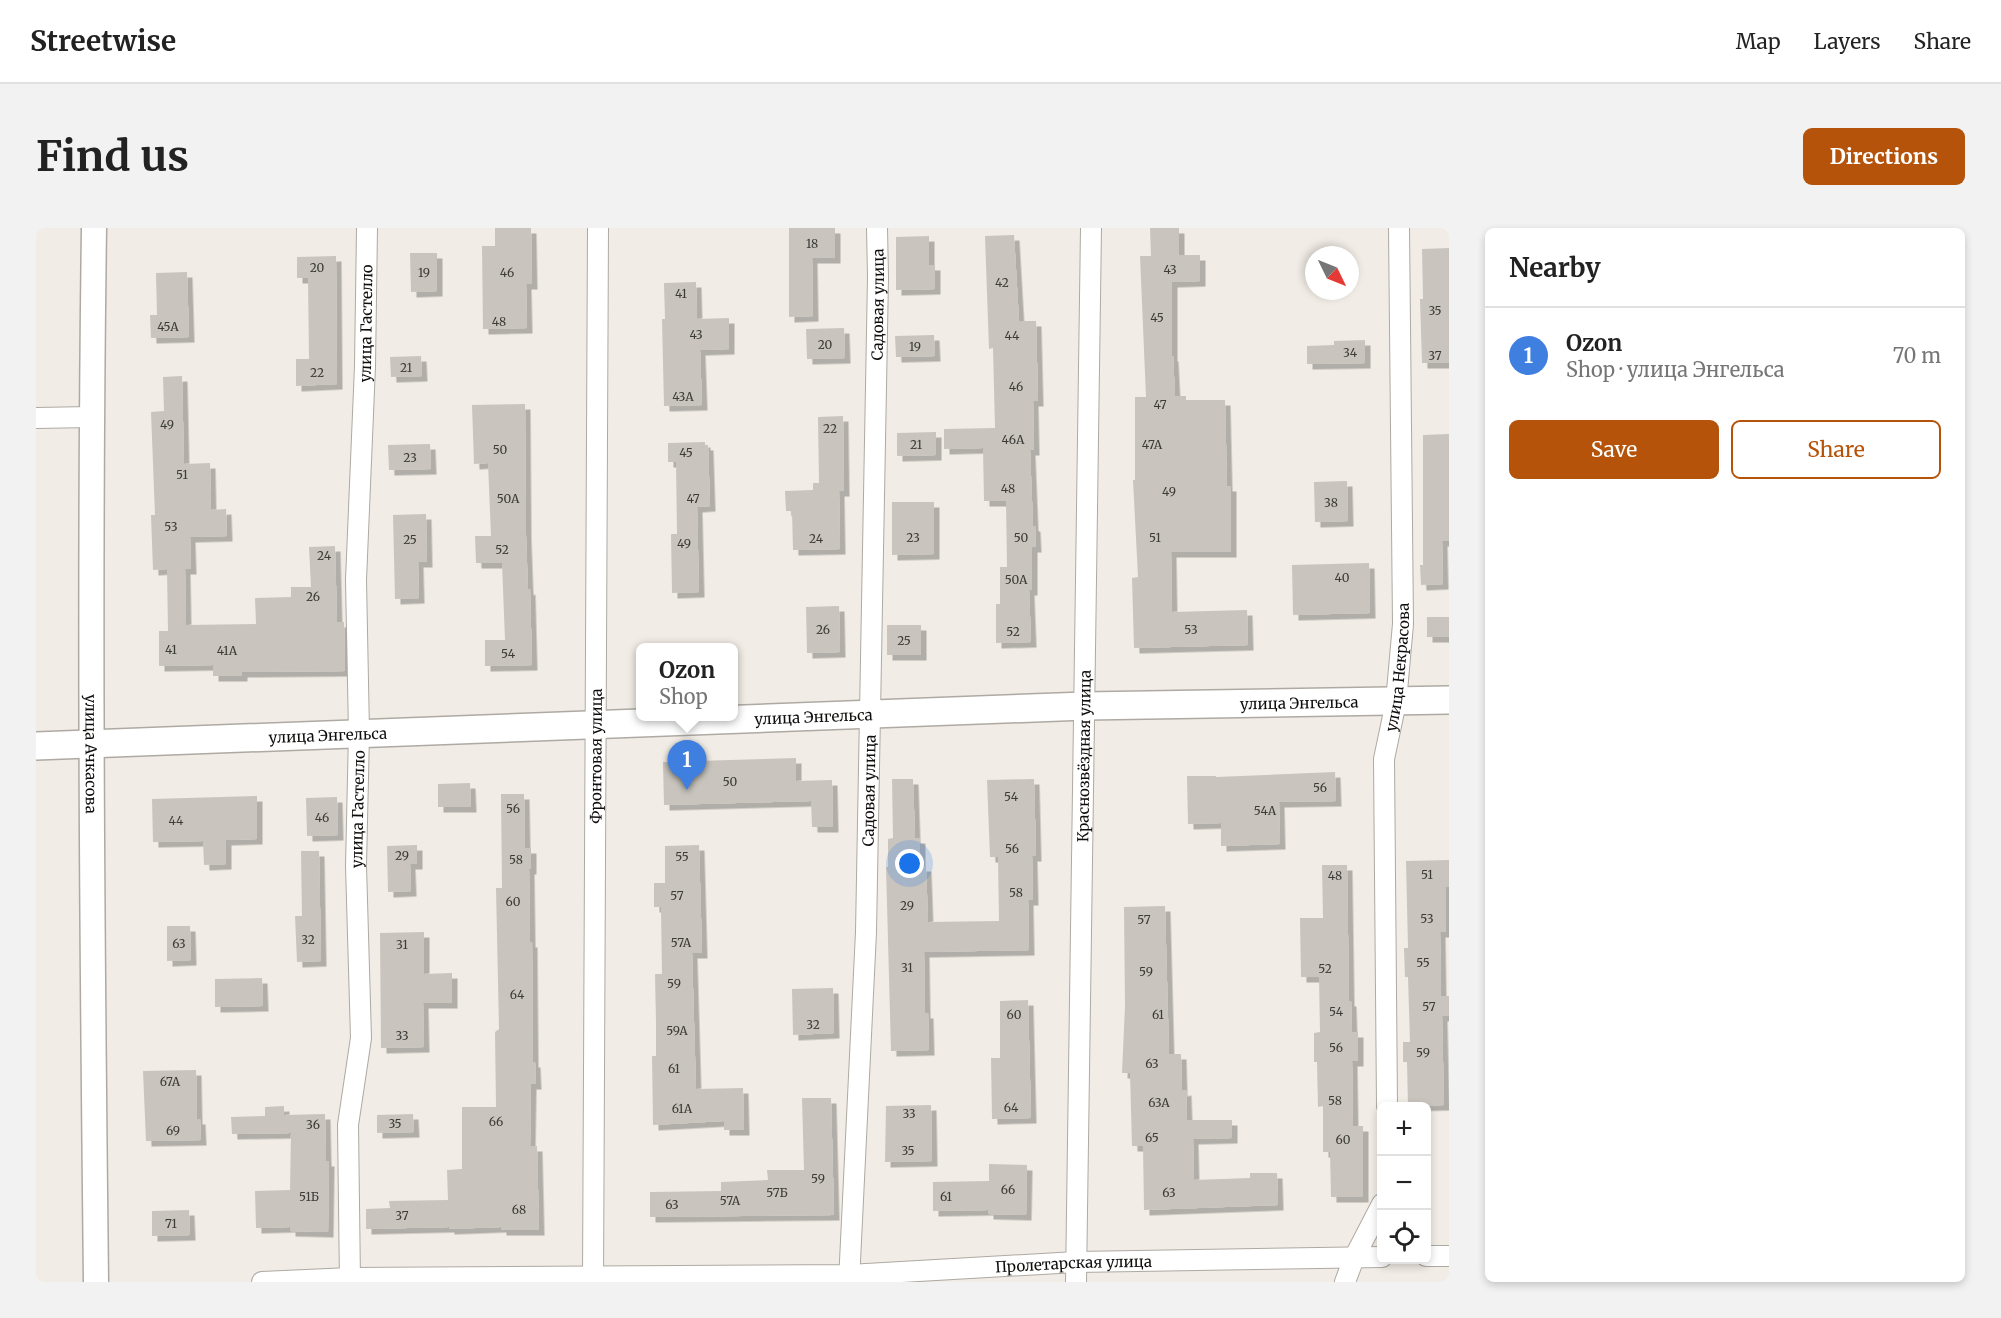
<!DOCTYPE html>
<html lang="en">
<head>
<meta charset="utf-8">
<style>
	body { margin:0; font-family:Merriweather,serif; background:#f2f2f2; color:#222 }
	.controls { position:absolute; right:18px; bottom:18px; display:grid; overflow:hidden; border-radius:9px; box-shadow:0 3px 9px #0003 }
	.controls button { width:54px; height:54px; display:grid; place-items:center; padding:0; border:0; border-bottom:2px solid #e0e0e0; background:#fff; color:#222; font:30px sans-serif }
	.compass { position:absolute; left:1269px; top:18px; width:54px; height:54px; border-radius:50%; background:#fff; box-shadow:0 3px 9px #0003; rotate:133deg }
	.you { position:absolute; left:874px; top:636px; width:21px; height:21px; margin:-15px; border:4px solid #fff; border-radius:50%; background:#1a73e8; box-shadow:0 0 0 9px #1a73e833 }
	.badge { display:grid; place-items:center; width:39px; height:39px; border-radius:50%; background:#b45309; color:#fff; font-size:20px; font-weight:700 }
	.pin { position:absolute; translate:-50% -50px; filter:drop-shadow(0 2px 3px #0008) }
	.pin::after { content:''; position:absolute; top:32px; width:21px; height:18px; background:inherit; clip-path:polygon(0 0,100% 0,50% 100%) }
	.popup { position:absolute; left:600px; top:415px; width:102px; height:78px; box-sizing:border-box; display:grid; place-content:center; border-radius:9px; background:#fff; filter:drop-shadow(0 2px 4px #0005); font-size:20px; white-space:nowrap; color:#767676 }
	.popup b { font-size:22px; color:#222 }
	.popup::after { content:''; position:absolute; left:50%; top:100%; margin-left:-12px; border:12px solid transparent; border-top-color:#fff }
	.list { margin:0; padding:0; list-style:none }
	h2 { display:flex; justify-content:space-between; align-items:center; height:78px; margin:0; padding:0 24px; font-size:26px }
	h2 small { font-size:20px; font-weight:400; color:#767676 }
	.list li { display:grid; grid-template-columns:39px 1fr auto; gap:18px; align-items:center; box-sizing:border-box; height:96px; padding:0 24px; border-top:2px solid #e0e0e0 }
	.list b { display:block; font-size:22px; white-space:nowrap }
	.list p { margin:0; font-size:20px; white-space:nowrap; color:#767676 }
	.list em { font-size:20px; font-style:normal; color:#767676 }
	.actions { display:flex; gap:12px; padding:18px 24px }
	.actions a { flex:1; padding:14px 0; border:2px solid #b45309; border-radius:9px; text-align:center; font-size:21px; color:#b45309 }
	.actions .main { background:#b45309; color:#fff }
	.icon { flex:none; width:33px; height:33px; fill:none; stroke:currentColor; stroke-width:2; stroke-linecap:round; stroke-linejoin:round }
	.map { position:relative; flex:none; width:1413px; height:1054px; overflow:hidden; border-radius:9px }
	header { display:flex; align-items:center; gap:36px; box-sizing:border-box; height:84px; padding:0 30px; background:#fff; border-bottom:2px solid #e0e0e0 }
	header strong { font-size:28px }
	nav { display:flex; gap:33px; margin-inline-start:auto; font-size:21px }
	.intro { display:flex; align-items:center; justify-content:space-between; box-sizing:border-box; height:144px; padding:0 36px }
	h1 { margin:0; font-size:42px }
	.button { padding:15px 27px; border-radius:9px; background:#b45309; color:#fff; font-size:21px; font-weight:700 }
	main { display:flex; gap:36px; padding:0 36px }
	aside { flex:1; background:#fff; border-radius:9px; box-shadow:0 3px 9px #0003 }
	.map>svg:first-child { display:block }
</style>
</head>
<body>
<header>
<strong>Streetwise</strong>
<nav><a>Map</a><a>Layers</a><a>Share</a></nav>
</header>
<div class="intro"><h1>Find us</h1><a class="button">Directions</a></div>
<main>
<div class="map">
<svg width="1413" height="1054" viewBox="0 0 1413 1054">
	<defs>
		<filter id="shadow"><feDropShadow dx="5.5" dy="5.5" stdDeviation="0" flood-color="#0004"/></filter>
	</defs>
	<rect width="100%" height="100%" fill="#f1ece5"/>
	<!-- building -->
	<path fill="#c9c5be" filter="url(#shadow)" d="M459,0H495L496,56H490L491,100L447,101L446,18H459Z
		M753,0H799V30H776L777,88L753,89Z
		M1114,0H1143V27H1164V53L1136,54V128H1137L1139,168H1150V172H1189L1191,258H1195V324H1135L1136,384L1211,382L1212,417L1098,420L1096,350L1102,349L1097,252H1099V169H1110L1104,28H1115Z
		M978,7L983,93H1000L1002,173H997L998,222H994L997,298H999L1000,319H996V362H993L995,414L960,415V376H964V339H971L970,273H948L947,220L908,221V201L959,200L957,120L953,121L949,8Z
		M893,8V37H899V61L860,62V9Z
		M1413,20V135H1386L1384,71H1387L1386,21Z
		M374,25H401V63L375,64Z
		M300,28L301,156L260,158V131H273L272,50H261V29Z
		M151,44L153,109L115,110L114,87H121L120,45Z
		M660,54L661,91L693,90V121L664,122L666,177L628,178L626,91H629L628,55Z
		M808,100L809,130L771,131L770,101Z
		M898,107L899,128L860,129L859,108Z
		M1329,112V135L1271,136V118L1298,117V113Z
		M385,128L386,148L355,149L354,129Z
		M146,148L148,236L174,235L175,282L190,281L191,308L154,309L155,341H149L150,397L220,396L219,370L255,369V359H275L273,319L299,318L301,394H308L309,443L206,444V448H177V437L123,438V403H132L131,341L117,342L115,287H119L115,184L128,183L127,149Z
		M489,176L490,307L492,362L494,361L496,437L449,438V412H469L466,335H440L439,308H455L452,235L438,236L436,177Z
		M807,188L808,263H803L804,321L757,322L756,283H750L749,263L777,262V255H783L782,189Z
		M900,204V227L861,228V205Z
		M1413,206V313H1406L1407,356L1385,357L1384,337H1387V207Z
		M669,214V217H672L674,278L661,279L663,364L636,365L635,306H641L640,234H632V215Z
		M394,216L395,241L353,242L352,217Z
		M1311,253L1312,293L1279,294L1278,254Z
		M856,274H898V326L856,327Z
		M390,286L391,334H382L383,370L359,371L357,287Z
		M1333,335L1334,385L1257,387L1256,337Z
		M803,378L804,424L771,425L770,379Z
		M1391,389H1413V409H1391Z
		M851,397H885V427H851Z
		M760,530V553L796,552L797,599H776L775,573L628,577L627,534Z
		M1299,544L1300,573L1243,574L1244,616L1185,618V595L1152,596L1151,548H1180V549Z
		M856,551H877L879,610H884V638H890L892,694L963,693L962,629H954L951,552L998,551L1000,628H996L997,672H992L993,722L888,724L889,785H892L893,822L855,823L850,639H852V611L857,610Z
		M434,555L435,579H402V556Z
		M465,566H488L489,620H495V641H493L494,714H496L497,834H499L500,856H495L494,918H501L503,1002H465V999L413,1001V999L330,1001V981L354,980L353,973L412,972L411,942L426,941V879H460L459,804L463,801L460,660H466Z
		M221,568V611L190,612V636L168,637L167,613L117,614L116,571Z
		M301,569L302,607L271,608L270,570Z
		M381,617V636H374L375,663L352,664L351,618Z
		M663,617L666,725H656L660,861L707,860L708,902H688V893L617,897L616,828H620V794L619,746H626L625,679H618V655H629V618Z
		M265,623H283L285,733L261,734L259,688H266Z
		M1413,632V659H1410V704H1404L1405,768H1413V788H1406L1408,877L1372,878L1371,834H1367V814H1374L1372,749H1369L1368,720H1372L1370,633Z
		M1286,637H1311L1313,773H1315L1316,804H1322V833H1316L1317,898H1327V969H1295L1294,924H1287V878L1282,879L1281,834H1278V805L1284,804L1283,749H1265L1264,690H1287Z
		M1129,678L1133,826H1145L1146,863L1150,862L1151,892H1196V910L1157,911L1158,952L1214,950V945H1241L1242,977L1108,982L1107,918H1096L1094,845H1086L1089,778L1088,679Z
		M131,698H154L155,732L131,733Z
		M388,704V746L416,745V775H387L388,819L345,820L344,705Z
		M226,750L227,778L179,779V751Z
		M797,760L798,805L757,807L756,761Z
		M992,772L995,890L956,891L955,830H964V773Z
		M160,842L161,891H164L165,912L110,913L107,843Z
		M766,870H795L798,987L614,989V964L685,963V954L732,952L731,942H768Z
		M895,877L896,933L849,934L850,878Z
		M248,878V887L289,886L290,933H293L292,1004L254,1003V999L220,1000L219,963L254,962L255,905L196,906L195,889L229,888V879Z
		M377,886L378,904L341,905V887Z
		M953,936L991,937L990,987L952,986V982L897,983V954L953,953Z
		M153,982L154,1007L116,1008V983Z"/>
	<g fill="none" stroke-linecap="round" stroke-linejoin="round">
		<defs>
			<g id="minor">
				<path d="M0,190L55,189"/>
				<path id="s1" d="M1351,878L1348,531L1360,474L1367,396L1363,0"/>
				<path d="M1390,1028H1413"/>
				<path id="s2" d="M226,1054L314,1050L813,1047L1040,1034L1346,1029"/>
				<path id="s3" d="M314,1054L312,897L325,810L320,638L323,505L320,352L329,138L331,0"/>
				<path id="s4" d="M557,1054L562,0"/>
				<path id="s5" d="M813,1054L830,704L842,49L841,0"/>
				<path id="s6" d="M1040,1054L1055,0"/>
				<path d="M1309,1054L1318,1030L1346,976"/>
			</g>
			<g id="tertiary">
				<path id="s7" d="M58,0C53,351 56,703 60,1054"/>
			</g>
			<g id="secondary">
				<path id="s8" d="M0,518L1049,478L1413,472"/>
			</g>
		</defs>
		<!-- minor casing -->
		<use href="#minor" stroke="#aeaaa3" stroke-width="22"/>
		<!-- tertiary casing -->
		<use href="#tertiary" stroke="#aeaaa3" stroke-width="27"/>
		<!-- secondary casing -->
		<use href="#secondary" stroke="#aeaaa3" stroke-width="30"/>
		<!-- minor -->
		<use href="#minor" stroke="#fff" stroke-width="20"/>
		<!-- tertiary -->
		<use href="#tertiary" stroke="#fff" stroke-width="24"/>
		<!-- secondary -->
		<use href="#secondary" stroke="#fff" stroke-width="27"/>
	</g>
	<g text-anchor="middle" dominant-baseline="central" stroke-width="6" stroke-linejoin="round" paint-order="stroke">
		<!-- number labels -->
		<g font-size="12" fill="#3d3b38">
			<text x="776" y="15">18</text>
			<text x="281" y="39">20</text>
			<text x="1134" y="41">43</text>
			<text x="388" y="44">19</text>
			<text x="471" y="44">46</text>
			<text x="966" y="54">42</text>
			<text x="645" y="65">41</text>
			<text x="1399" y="82">35</text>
			<text x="1121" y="89">45</text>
			<text x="463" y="93">48</text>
			<text x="132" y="98">45А</text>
			<text x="660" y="106">43</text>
			<text x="976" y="107">44</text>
			<text x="789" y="116">20</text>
			<text x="879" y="118">19</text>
			<text x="1314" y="124">34</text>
			<text x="1399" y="127">37</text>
			<text x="370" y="139">21</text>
			<text x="281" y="144">22</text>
			<text x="980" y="158">46</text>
			<text x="647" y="168">43А</text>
			<text x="1124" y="176">47</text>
			<text x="131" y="196">49</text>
			<text x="794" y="200">22</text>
			<text x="977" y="211">46А</text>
			<text x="880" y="216">21</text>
			<text x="1116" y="216">47А</text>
			<text x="464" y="221">50</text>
			<text x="650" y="224">45</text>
			<text x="374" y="229">23</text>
			<text x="146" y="246">51</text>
			<text x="972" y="260">48</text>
			<text x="1133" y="263">49</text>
			<text x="472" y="270">50А</text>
			<text x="657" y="270">47</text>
			<text x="1295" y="274">38</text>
			<text x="135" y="298">53</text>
			<text x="877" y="309">23</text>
			<text x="985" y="309">50</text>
			<text x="1119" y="309">51</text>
			<text x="780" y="310">24</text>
			<text x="374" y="311">25</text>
			<text x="648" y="315">49</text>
			<text x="466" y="321">52</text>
			<text x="288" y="327">24</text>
			<text x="1306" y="349">40</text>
			<text x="980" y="351">50А</text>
			<text x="277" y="368">26</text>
			<text x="787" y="401">26</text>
			<text x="1155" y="401">53</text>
			<text x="977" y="403">52</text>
			<text x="868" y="412">25</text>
			<text x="135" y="421">41</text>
			<text x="191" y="422">41А</text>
			<text x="472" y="425">54</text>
			<text x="694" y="553">50</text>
			<text x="1284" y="559">56</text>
			<text x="975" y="568">54</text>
			<text x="477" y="580">56</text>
			<text x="1229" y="582">54А</text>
			<text x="286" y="589">46</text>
			<text x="140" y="592">44</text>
			<text x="976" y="620">56</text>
			<text x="366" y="627">29</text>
			<text x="646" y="628">55</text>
			<text x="480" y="631">58</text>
			<text x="1391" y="646">51</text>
			<text x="1299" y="647">48</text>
			<text x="980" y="664">58</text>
			<text x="641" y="667">57</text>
			<text x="477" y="673">60</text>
			<text x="871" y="677">29</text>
			<text x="1391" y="690">53</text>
			<text x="1108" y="691">57</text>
			<text x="272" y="711">32</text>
			<text x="645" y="714">57А</text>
			<text x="143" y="715">63</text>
			<text x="366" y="716">31</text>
			<text x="1387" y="734">55</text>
			<text x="871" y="739">31</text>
			<text x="1289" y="740">52</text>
			<text x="1110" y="743">59</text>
			<text x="638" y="755">59</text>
			<text x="481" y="766">64</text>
			<text x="1393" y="778">57</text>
			<text x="1300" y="783">54</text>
			<text x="978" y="786">60</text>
			<text x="1122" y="786">61</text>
			<text x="777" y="796">32</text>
			<text x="641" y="802">59А</text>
			<text x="366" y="807">33</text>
			<text x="1300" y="819">56</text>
			<text x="1387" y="824">59</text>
			<text x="1116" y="835">63</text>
			<text x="638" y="840">61</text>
			<text x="134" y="853">67А</text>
			<text x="1299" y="872">58</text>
			<text x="1123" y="874">63А</text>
			<text x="975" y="879">64</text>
			<text x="646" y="880">61А</text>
			<text x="873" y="885">33</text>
			<text x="460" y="893">66</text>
			<text x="359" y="895">35</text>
			<text x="277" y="896">36</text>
			<text x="137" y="902">69</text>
			<text x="1116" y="909">65</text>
			<text x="1307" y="911">60</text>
			<text x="872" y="922">35</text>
			<text x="782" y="950">59</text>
			<text x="972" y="961">66</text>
			<text x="741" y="964">57Б</text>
			<text x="1133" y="964">63</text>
			<text x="273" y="968">51Б</text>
			<text x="910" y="968">61</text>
			<text x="694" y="972">57А</text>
			<text x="636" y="976">63</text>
			<text x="483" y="981">68</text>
			<text x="366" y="987">37</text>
			<text x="135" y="995">71</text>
		</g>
		<!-- street labels -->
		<g font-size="15" fill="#0e0d0b" stroke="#f1ece5">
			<text stroke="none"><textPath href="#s5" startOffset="978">Садовая улица</textPath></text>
			<text stroke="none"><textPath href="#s3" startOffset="960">улица Гастелло</textPath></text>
			<text stroke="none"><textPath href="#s1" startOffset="440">улица Некрасова</textPath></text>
			<text stroke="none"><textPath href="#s8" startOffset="1264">улица Энгельса</textPath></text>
			<text stroke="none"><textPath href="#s8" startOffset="778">улица Энгельса</textPath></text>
			<text stroke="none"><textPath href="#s8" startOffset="292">улица Энгельса</textPath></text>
			<text stroke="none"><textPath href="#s7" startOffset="526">улица Ачкасова</textPath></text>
			<text stroke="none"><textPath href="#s4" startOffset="526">Фронтовая улица</textPath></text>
			<text stroke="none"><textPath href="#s6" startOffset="526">Краснозвёздная улица</textPath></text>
			<text stroke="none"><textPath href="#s5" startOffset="492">Садовая улица</textPath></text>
			<text stroke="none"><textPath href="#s3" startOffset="474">улица Гастелло</textPath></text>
			<text stroke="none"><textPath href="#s2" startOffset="812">Пролетарская улица</textPath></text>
		</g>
	</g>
</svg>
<div class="controls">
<button>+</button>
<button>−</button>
<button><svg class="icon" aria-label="locate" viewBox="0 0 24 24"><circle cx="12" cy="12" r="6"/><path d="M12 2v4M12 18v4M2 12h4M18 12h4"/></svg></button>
</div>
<svg class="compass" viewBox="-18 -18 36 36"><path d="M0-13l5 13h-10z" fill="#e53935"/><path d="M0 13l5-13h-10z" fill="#767676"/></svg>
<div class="you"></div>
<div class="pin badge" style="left:651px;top:562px;background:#3f7fe0">1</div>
<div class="popup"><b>Ozon</b>Shop</div>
</div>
<aside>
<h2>Nearby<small></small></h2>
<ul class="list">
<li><span class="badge" style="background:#3f7fe0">1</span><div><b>Ozon</b><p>Shop · улица Энгельса</p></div><em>70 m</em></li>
</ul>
<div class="actions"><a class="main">Save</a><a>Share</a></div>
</aside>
</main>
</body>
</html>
